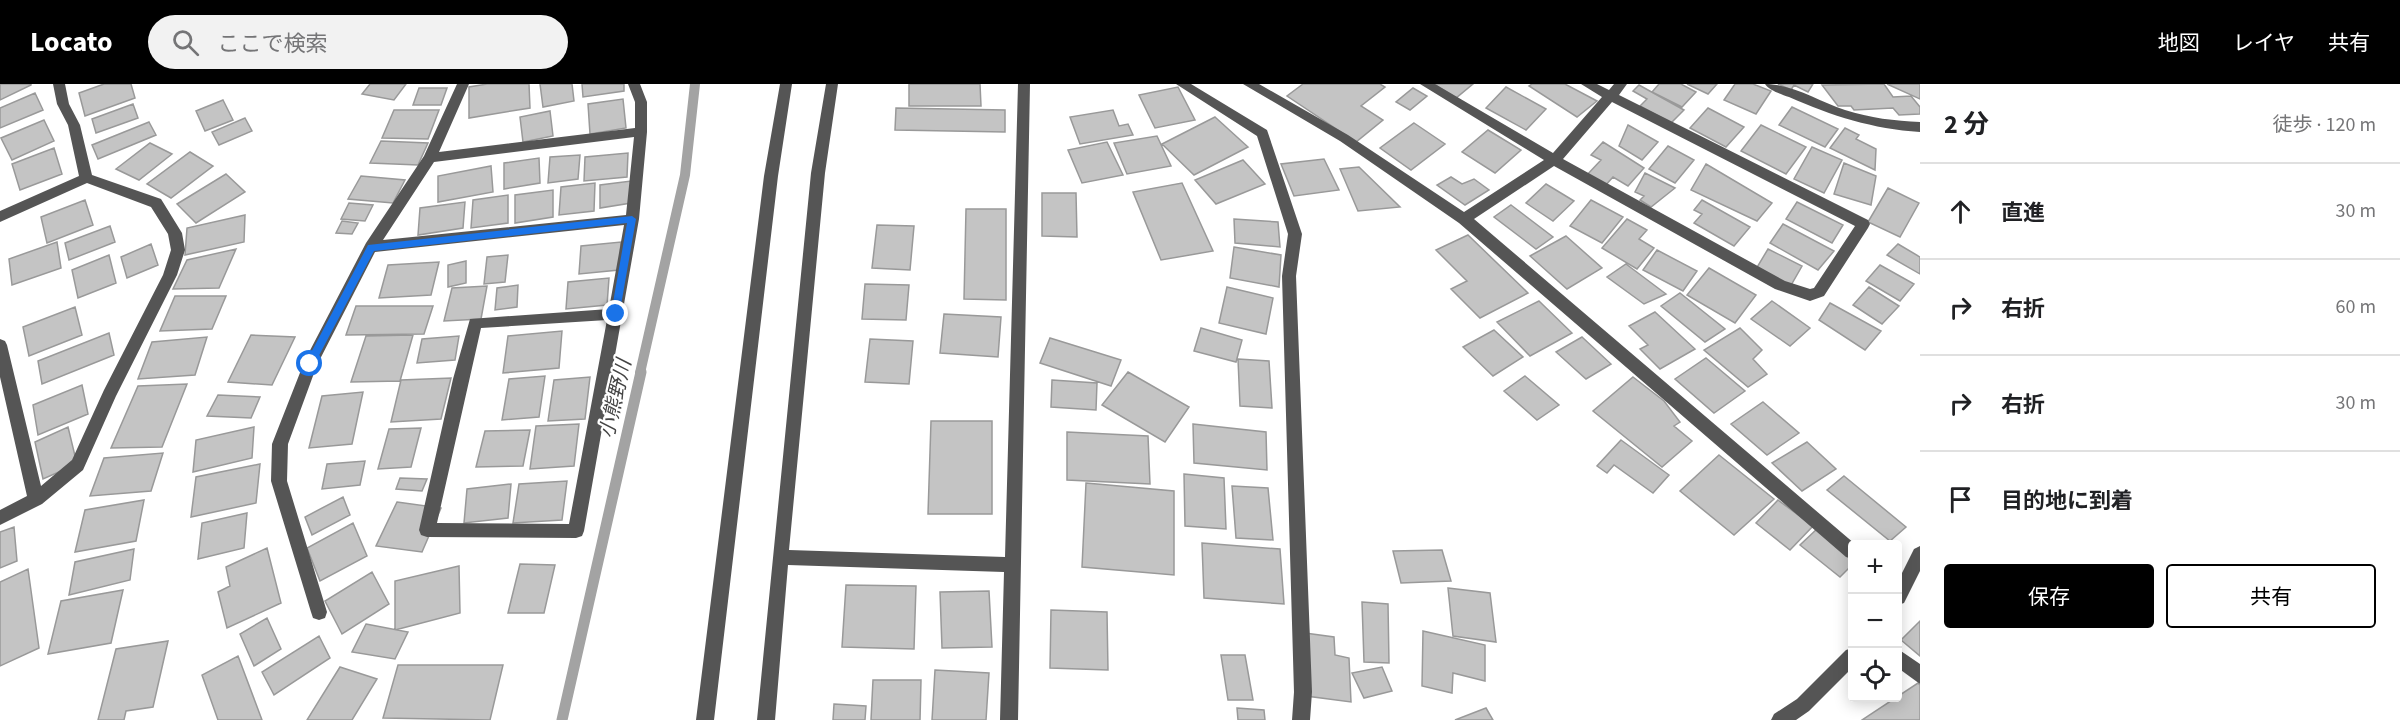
<!DOCTYPE html>
<html lang="ja">
<head>
<meta charset="utf-8">
<style>
	body { margin:0; font-family:"Source Sans 3","Noto Sans JP",sans-serif; background:#f2f2f2; color:#202124 }
	.controls { position:absolute; right:18px; bottom:18px; display:grid; overflow:hidden; border-radius:6px; box-shadow:0 3px 15px #0003 }
	.controls button { width:54px; height:54px; display:grid; place-items:center; padding:0; border:0; border-bottom:2px solid #e0e0e0; background:#fff; color:#202124; font:30px sans-serif }
	.stop { position:absolute; width:18px; height:18px; margin:-14px; border:4px solid #1a73e8; border-radius:50%; background:#fff }
	.stop.end { background:#1a73e8; border-color:#fff; box-shadow:0 2px 6px #0008 }
	.list { margin:0; padding:0; list-style:none }
	h2 { display:flex; justify-content:space-between; align-items:center; height:78px; margin:0; padding:0 24px; font-size:26px }
	h2 small { font-size:20px; font-weight:400; color:#757577 }
	.list li { display:grid; grid-template-columns:39px 1fr auto; gap:18px; align-items:center; box-sizing:border-box; height:96px; padding:0 24px; border-top:2px solid #e0e0e0 }
	.list b { display:block; font-size:22px; white-space:nowrap }
	.list em { font-size:20px; font-style:normal; color:#757577 }
	.actions { display:flex; gap:12px; padding:18px 24px }
	.actions a { flex:1; padding:14px 0; border:2px solid #000; border-radius:6px; text-align:center; font-size:21px; color:#000 }
	.actions .main { background:#000; color:#fff }
	.icon { flex:none; width:33px; height:33px; fill:none; stroke:currentColor; stroke-width:2; stroke-linecap:round; stroke-linejoin:round }
	.map { position:relative; flex:none; width:1920px; height:636px; overflow:hidden }
	header { display:flex; align-items:center; gap:36px; box-sizing:border-box; height:84px; padding:0 30px; background:#000; color:#fff }
	header strong { font-size:28px }
	nav { display:flex; gap:33px; margin-inline-start:auto; font-size:21px }
	.search { width:420px; height:54px; background:#f2f2f2; display:flex; align-items:center; gap:15px; box-sizing:border-box; padding:0 21px; border-radius:33px; color:#757577; font-size:22px }
	main { display:flex }
	aside { flex:1; background:#fff }
	.map>svg:first-child { display:block }
</style>
</head>
<body>
<header>
<strong>Locato</strong>
<div class="search"><svg class="icon" aria-label="search" viewBox="0 0 24 24"><circle cx="10" cy="10" r="6"/><path d="M15 15l6 6"/></svg>ここで検索</div>
<nav><a>地図</a><a>レイヤ</a><a>共有</a></nav>
</header>
<main>
<div class="map">
<svg width="1920" height="636" viewBox="0 0 1920 636">
	<rect width="100%" height="100%" fill="#fff"/>
	<g fill="none" stroke-linecap="round" stroke-linejoin="round">
		<!-- stream-far1 -->
		<path stroke="#a3a3a3" stroke-width="10" d="M640,289L685,91L695,0"/>
		<!-- stream -->
		<path stroke="#a3a3a3" stroke-width="11" d="M562,636L641,288"/>
	</g>
	<!-- building -->
	<path fill="#c4c4c4" stroke="#999" stroke-width="1.5" d="M0,0H31V1L0,16Z
		M104,0H131L135,14L85,32L79,9Z
		M370,0H406L394,16L362,10Z
		M487,0H529L530,24L469,34V3Z
		M540,0H572L574,17L543,23Z
		M582,0H624V7L583,13Z
		M909,0H980L981,22H909Z
		M1303,0H1380L1385,3L1361,22L1383,36L1356,58L1287,12Z
		M1434,0H1473L1456,14Z
		M1532,0H1565L1597,17L1577,33L1529,2Z
		M1659,0H1681L1696,8L1682,23L1652,8Z
		M1687,0H1717L1708,10Z
		M1735,0H1753L1771,7L1756,30L1724,16Z
		M1778,0H1813L1808,8L1794,1L1791,6Z
		M1884,0L1893,13L1911,12L1920,23V30L1899,31L1893,24L1854,26L1851,22H1838L1822,1Z
		M1887,0H1920V15Z
		M1639,1L1684,26L1671,39L1640,22L1647,15L1633,7Z
		M1178,3L1195,36L1155,44L1139,11Z
		M1506,3L1546,25L1526,46L1486,24Z
		M419,4H447L441,21H413Z
		M1413,4L1427,12L1410,26L1396,18Z
		M35,9L43,26L0,44V24Z
		M623,15L626,44L590,50L588,20Z
		M223,16L233,36L205,47L196,27Z
		M133,20L138,34L96,49L92,35Z
		M1792,23L1838,45L1825,63L1779,41Z
		M896,24L1005,26V48L895,46Z
		M1708,24L1744,43L1726,63L1690,44Z
		M394,26H439L428,55L382,54Z
		M1113,26L1119,42L1128,40L1133,51L1080,60L1070,33Z
		M550,27L553,52L523,58L520,33Z
		M1215,33L1248,63L1194,91L1162,60Z
		M245,34L252,47L219,61L212,48Z
		M44,36L54,57L12,76L1,54Z
		M149,38L156,51L98,75L92,61Z
		M1414,39L1445,60L1411,86L1380,64Z
		M1628,41L1658,58L1642,76L1619,62Z
		M1761,41L1806,63L1786,90L1741,67Z
		M1845,44L1859,51L1856,55L1876,65L1875,86L1830,64Z
		M1488,46L1521,66L1495,89L1462,68Z
		M1157,52L1171,82L1127,90L1114,59Z
		M381,57L428,59L418,81L370,79Z
		M1107,58L1123,91L1082,99L1068,66Z
		M1603,58L1644,84L1628,102L1613,93L1604,103L1585,93L1601,76L1591,71Z
		M150,59L172,70L139,96L116,85Z
		M1668,62L1694,76L1675,99L1649,85Z
		M1812,63L1842,76L1824,109L1794,95Z
		M54,64L62,90L20,106L12,80Z
		M190,68L213,82L171,114L147,100Z
		M628,69L627,93L584,97L585,73Z
		M580,71L578,95L548,99L550,73Z
		M539,74L540,99L504,105V79Z
		M1324,75L1339,106L1294,112L1281,80Z
		M1243,76L1265,100L1216,120L1195,96Z
		M1844,79L1876,92L1871,121L1834,110Z
		M1706,80L1772,119L1757,137L1691,106Z
		M491,82L493,108L438,118V92Z
		M1359,83L1400,123L1358,127L1340,85Z
		M1645,89L1675,104L1651,123L1640,116L1644,112L1635,108Z
		M226,90L245,108L196,139L177,120Z
		M361,92L405,96L393,119L348,115Z
		M1451,93L1462,100L1474,95L1489,106L1465,121L1437,101Z
		M631,97V119L600,124V101Z
		M595,99L594,127L559,131L561,103Z
		M1182,99L1213,167L1161,176L1133,108Z
		M1546,100L1574,117L1553,137L1526,119Z
		M1888,104L1919,119L1900,153L1868,138Z
		M553,106V133L515,139V111Z
		M1042,109H1076L1077,153L1042,152Z
		M508,111V139L471,144L473,116Z
		M85,116L93,141L47,159L41,133Z
		M1591,116L1623,133L1602,159L1570,142Z
		M1702,116L1750,143L1734,162L1694,139L1702,130L1694,126Z
		M465,118L463,144L418,151L420,124Z
		M1797,118L1843,141L1832,159L1786,135Z
		M349,119L373,121L365,137L341,135Z
		M1511,121L1553,153L1536,165L1494,133Z
		M966,125H1006V216L964,215Z
		M245,131L244,158L185,171L187,144Z
		M1234,135L1278,138L1280,163L1235,159Z
		M1627,135L1647,146L1639,155L1654,164L1637,185L1602,164Z
		M342,137L358,139L352,150L336,149Z
		M1783,140L1834,167L1818,186L1770,159Z
		M877,141L914,142L910,186L872,184Z
		M110,142L115,158L69,176L65,159Z
		M1468,151L1528,209L1480,234L1451,205L1467,197L1436,166Z
		M1566,152L1602,184L1567,205L1530,172Z
		M57,158L61,184L12,201L9,175Z
		M621,158L619,186L579,190L581,162Z
		M151,160L158,181L127,194L121,173Z
		M1898,160L1920,173V190L1887,171Z
		M1234,163L1281,171L1279,203L1230,194Z
		M236,165L219,204L173,205L187,176Z
		M1768,165L1802,182L1790,203L1756,185Z
		M1657,166L1697,187L1683,207L1643,186Z
		M109,171L116,199L78,214L72,186Z
		M508,171L505,198L484,200L487,173Z
		M466,177V199L448,203V181Z
		M439,178L431,211L379,214L388,181Z
		M1626,180L1666,210L1644,220L1607,193Z
		M1880,181L1914,200L1900,217L1866,197Z
		M1709,184L1756,211L1735,239L1687,211Z
		M609,194L607,221L566,225L568,198Z
		M865,200L909,201L906,236L862,235Z
		M518,201L517,223L495,226L497,204Z
		M487,202L481,235L444,237L452,204Z
		M1227,203L1273,214L1266,250L1219,239Z
		M1869,203L1899,222L1882,240L1853,221Z
		M1680,209L1725,245L1705,258L1661,222Z
		M175,212H226L212,245L160,247Z
		M1539,217L1572,249L1530,272L1497,238Z
		M1772,217L1810,244L1790,262L1751,235Z
		M1830,219L1881,247L1865,266L1819,236Z
		M356,222H433L424,250L346,251Z
		M75,223L82,251L29,272L23,243Z
		M1655,228L1695,265L1660,285L1640,265L1648,261L1629,242Z
		M944,230L1001,233L998,273L940,269Z
		M1201,244L1242,256L1236,278L1194,267Z
		M1740,244L1762,266L1753,275L1767,290L1748,303L1704,266Z
		M1494,246L1523,273L1493,292L1463,263Z
		M562,247L559,284L503,289L508,252Z
		M109,249L114,271L42,300L38,277Z
		M251,251L295,253L272,301L228,298Z
		M413,251L400,297L351,298L366,252Z
		M459,252L455,276L417,279L422,255Z
		M207,253L195,291L138,295L152,258Z
		M1582,253L1611,280L1586,295L1556,268Z
		M1050,254L1121,276L1111,302L1040,279Z
		M870,255L913,257L909,300L865,298Z
		M1706,274L1745,307L1714,329L1675,295Z
		M1238,275L1269,277L1272,324L1240,322Z
		M1128,288L1189,323L1165,358L1102,321Z
		M545,292L539,333L502,336L509,295Z
		M1525,292L1559,321L1537,336L1504,307Z
		M590,293L585,335L548,337L554,296Z
		M1633,293L1664,317L1680,338L1674,342L1692,357L1662,383L1593,327Z
		M451,294L441,335L391,338L401,296Z
		M1052,296L1097,299L1096,326L1051,323Z
		M187,300L162,363L111,364L138,302Z
		M82,301L88,330L38,351L33,321Z
		M363,308L352,360L309,364L322,312Z
		M218,311L260,313L251,334L207,332Z
		M1763,318L1799,349L1767,371L1731,340Z
		M931,337H992V430H928Z
		M579,340L574,382L530,385L536,342Z
		M1193,340L1266,348L1267,386L1194,379Z
		M68,343L77,380L43,395L35,358Z
		M254,343L252,374L193,388L196,356Z
		M421,344L411,383L378,385L389,345Z
		M530,346L523,382L476,383L485,347Z
		M1067,348L1148,352L1150,400L1067,396Z
		M1621,356L1669,391L1653,409L1614,381L1607,389L1597,382Z
		M1807,358L1836,385L1802,407L1772,379Z
		M163,369L151,407L90,412L104,374Z
		M1719,371L1774,415L1734,451L1680,407Z
		M365,377L360,401L322,405L327,380Z
		M260,380L256,419L191,433L196,393Z
		M1184,390L1224,394L1226,445L1185,442Z
		M1844,392L1906,443L1890,457L1827,406Z
		M400,394L427,395L422,407L396,405Z
		M567,397L562,436L513,439L519,400Z
		M1086,399L1174,407V491L1082,483Z
		M511,400L508,434L464,439L467,405Z
		M1232,402L1268,404L1273,456L1236,454Z
		M343,413L350,431L312,451L305,433Z
		M144,416L136,457L75,468L85,426Z
		M1778,416L1813,442L1790,466L1756,439Z
		M397,418L441,424L422,468L376,462Z
		M247,429L244,464L198,475L202,439Z
		M353,439L367,472L320,497L307,464Z
		M14,443L17,477L0,484V448Z
		M1818,444L1852,472V481L1840,493L1800,461Z
		M1202,459L1280,465L1284,520L1204,514Z
		M267,464L281,519L227,544L218,508L230,502L226,483Z
		M134,465L130,496L69,511L75,478Z
		M1442,466L1451,497L1401,499L1393,467Z
		M520,480L555,481L544,529H508Z
		M459,482L460,529L395,546V497Z
		M28,485L39,564L0,582V498Z
		M372,488L389,520L342,550L325,517Z
		M846,501L916,502L914,565L842,563Z
		M1448,504L1490,509L1496,558L1453,552Z
		M123,506L111,559L48,570L61,517Z
		M989,507L992,563L942,564L940,508Z
		M1362,518L1388,520L1389,579L1364,578Z
		M1051,526L1107,528L1108,586L1050,584Z
		M267,534L281,565L254,582L240,550Z
		M1920,537V572L1901,556Z
		M366,540L408,548L395,575L352,568Z
		M1423,547L1485,561V597L1453,589L1452,609L1422,602Z
		M1305,549L1334,553L1335,571L1349,574L1351,618L1306,612Z
		M319,552L330,574L274,611L262,588Z
		M168,557L153,623L126,627L124,636H98L116,565Z
		M1221,571H1245L1253,616H1228Z
		M238,572L262,636H218L202,591Z
		M398,581H503L490,636L383,634Z
		M340,583L377,595L352,636H307Z
		M1382,583L1392,607L1364,614L1352,589Z
		M935,586L989,589L986,636H932Z
		M873,596H921L920,636H871Z
		M1918,599L1920,601V636H1862Z
		M834,620L866,622L865,636H833Z
		M1237,624L1264,626L1265,636H1238Z
		M1486,624L1493,636H1455Z"/>
	<g fill="none" stroke-linecap="round" stroke-linejoin="round">
		<!-- minor -->
		<path fill="#555" fill-rule="evenodd" d="M53,0H65L69,20L80,41L92,91L161,115L182,149L185,166L177,191L116,312L83,386L42,420L0,441V426L27,412L0,293V255L5,257L7,261L41,402L72,376L104,306L163,191L171,166L168,150L151,123L87,99L0,138V127L79,92L68,41L57,20Z
			M457,0H469L439,68L635,44V18L628,0H640L647,18V48L639,135L584,447L582,452L576,454L427,453L421,451L419,446L453,295L470,235L609,225L624,141L375,168L317,281L288,360L287,397L327,528L325,534L319,536L313,534L311,528L271,397L272,360L305,276L366,159L424,72ZM634,53L626,131L383,156L434,78ZM607,236L569,440L437,439L481,244Z
			M780,0H792L778,92L714,636H696L764,92Z
			M826,0H838L825,89L789,466L1005,473L1018,0H1030L1018,636H1000L1004,488L788,481L775,636H757L811,89Z
			M1176,0H1191L1267,46L1302,150L1296,192L1312,608L1310,636H1292L1294,608L1282,192L1288,150L1257,52Z
			M1243,0H1259L1348,51L1464,128L1544,76L1420,0H1435L1553,69L1602,13L1581,0H1597L1609,6L1614,0H1627L1619,11L1868,136L1870,140L1868,144L1824,212L1810,217L1775,205L1554,82L1474,135L1855,460H1852V475L1846,473L1459,139L1340,57ZM1612,18L1855,142L1814,204L1810,205L1785,197L1563,75Z
			M1765,0C1793,0 1818,17 1845,26C1870,34 1895,37 1920,38V48C1873,45 1832,32 1789,13C1781,10 1770,7 1765,0Z
			M1920,462V487L1904,519L1898,521V497L1914,465Z
			M1852,564V584L1809,627L1796,636H1771L1774,630L1797,615L1846,566Z
			M1898,565L1920,580V600L1898,584Z"/>
	</g>
	<!-- route -->
	<path fill="#1a73e8" d="M632,132L636,135L619,233L616,234L611,230L627,139L374,167L313,283H306L305,280L368,161Z"/>
	<g text-anchor="middle" dominant-baseline="central" stroke-width="4.5" stroke-linejoin="round" paint-order="stroke">
		<!-- water labels -->
		<g font-size="20" font-style="italic" fill="#444" stroke="#fff">
			<text transform="translate(616 315) rotate(-77)">小熊野川</text>
		</g>
	</g>
</svg>
<div class="controls">
<button>+</button>
<button>−</button>
<button><svg class="icon" aria-label="locate" viewBox="0 0 24 24"><circle cx="12" cy="12" r="6"/><path d="M12 2v4M12 18v4M2 12h4M18 12h4"/></svg></button>
</div>
<div class="stop" style="left:310px;top:280px"></div>
<div class="stop end" style="left:616px;top:230px"></div>
</div>
<aside>
<h2>2 分<small>徒歩 · 120 m</small></h2>
<ul class="list">
<li><svg class="icon" aria-label="ahead" viewBox="0 0 24 24"><path d="M12 20V5M6 11l6-6 6 6"/></svg><div><b>直進</b></div><em>30 m</em></li>
<li><svg class="icon" aria-label="right" viewBox="0 0 24 24"><path d="M7 20v-9h11M14 6l5 5-5 5"/></svg><div><b>右折</b></div><em>60 m</em></li>
<li><svg class="icon" aria-label="right" viewBox="0 0 24 24"><path d="M7 20v-9h11M14 6l5 5-5 5"/></svg><div><b>右折</b></div><em>30 m</em></li>
<li><svg class="icon" aria-label="arrive" viewBox="0 0 24 24"><path d="M6 21V4h12l-3 4 3 4H6"/></svg><div><b>目的地に到着</b></div></li>
</ul>
<div class="actions"><a class="main">保存</a><a>共有</a></div>
</aside>
</main>
</body>
</html>
